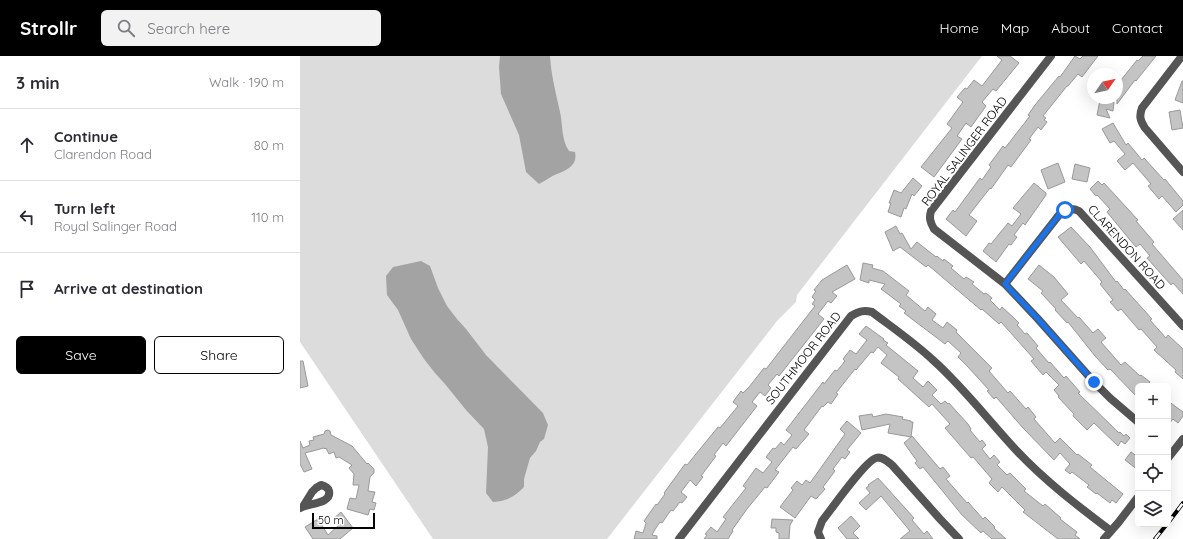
<!DOCTYPE html>
<html lang="en">
<head>
<meta charset="utf-8">
<style>
	body { margin:0; font-family:Quicksand,sans-serif; background:#f2f2f3; color:#2b2b33 }
	.controls { position:absolute; right:12px; bottom:12px; display:grid; overflow:hidden; border-radius:6px; box-shadow:0 4px 16px #0002 }
	.controls button { width:36px; height:36px; display:grid; place-items:center; padding:0; border:0; border-bottom:1px solid #e1e1e2; background:#fff; color:#2b2b33; font:20px sans-serif }
	.compass { position:absolute; left:787px; top:12px; width:36px; height:36px; border-radius:50%; background:#fff; box-shadow:0 4px 16px #0002; rotate:56deg }
	.scale { position:absolute; left:12px; bottom:10px; width:63px; box-sizing:border-box; padding-left:4px; border:2px solid #000; border-top:0; font-size:11px; line-height:14px; white-space:nowrap; color:#000; -webkit-text-stroke:3px #fff; paint-order:stroke }
	.stop { position:absolute; width:12px; height:12px; margin:-9px; border:3px solid #1a73e8; border-radius:50%; background:#fff }
	.stop.end { background:#1a73e8; border-color:#fff; box-shadow:0 1px 4px #0008 }
	.list { margin:0; padding:0; list-style:none }
	h2 { display:flex; justify-content:space-between; align-items:center; height:52px; margin:0; padding:0 16px; font-size:17px }
	h2 small { font-size:13px; font-weight:400; color:#7c7c81 }
	.list li { display:grid; grid-template-columns:26px 1fr auto; gap:12px; align-items:center; box-sizing:border-box; height:72px; padding:0 16px; border-top:1px solid #e1e1e2 }
	.list b { display:block; font-size:15px; white-space:nowrap }
	.list p { margin:0; font-size:13px; white-space:nowrap; color:#7c7c81 }
	.list em { font-size:13px; font-style:normal; color:#7c7c81 }
	.actions { display:flex; gap:8px; padding:12px 16px }
	.actions a { flex:1; padding:9px 0; border:1px solid #000; border-radius:6px; text-align:center; font-size:14px; color:#000 }
	.actions .main { background:#000; color:#fff }
	.icon { flex:none; width:22px; height:22px; fill:none; stroke:currentColor; stroke-width:2; stroke-linecap:round; stroke-linejoin:round }
	.map { position:relative; flex:none; width:883px; height:483px; overflow:hidden }
	header { display:flex; align-items:center; gap:24px; box-sizing:border-box; height:56px; padding:0 20px; background:#000; color:#fff }
	header strong { font-size:19px }
	nav { display:flex; gap:22px; margin-inline-start:auto; font-size:14px }
	.search { width:280px; height:36px; background:#f2f2f3; display:flex; align-items:center; gap:10px; box-sizing:border-box; padding:0 14px; border-radius:6px; color:#7c7c81; font-size:15px }
	main { display:flex }
	aside { flex:1; background:#fff }
	.map>svg:first-child { display:block }
</style>
</head>
<body>
<header>
<strong>Strollr</strong>
<div class="search"><svg class="icon" aria-label="search" viewBox="0 0 24 24"><circle cx="10" cy="10" r="6"/><path d="M15 15l6 6"/></svg>Search here</div>
<nav><a>Home</a><a>Map</a><a>About</a><a>Contact</a></nav>
</header>
<main>
<aside>
<h2>3 min<small>Walk · 190 m</small></h2>
<ul class="list">
<li><svg class="icon" aria-label="ahead" viewBox="0 0 24 24"><path d="M12 20V5M6 11l6-6 6 6"/></svg><div><b>Continue</b><p>Clarendon Road</p></div><em>80 m</em></li>
<li><svg class="icon" aria-label="left" viewBox="0 0 24 24"><path d="M17 20v-9H6M10 6l-5 5 5 5"/></svg><div><b>Turn left</b><p>Royal Salinger Road</p></div><em>110 m</em></li>
<li><svg class="icon" aria-label="arrive" viewBox="0 0 24 24"><path d="M6 21V4h12l-3 4 3 4H6"/></svg><div><b>Arrive at destination</b></div></li>
</ul>
<div class="actions"><a class="main">Save</a><a>Share</a></div>
</aside>
<div class="map">
<svg width="883" height="483" viewBox="0 0 883 483">
	<rect width="100%" height="100%" fill="#fff"/>
	<!-- green -->
	<path fill="#dcdcdc" d="M0,0H682L497,239L496,246L477,265L307,483H133L0,286Z"/>
	<!-- water -->
	<path fill="#a3a3a3" d="M200,0H250C251,19 256,37 260,56C263,69 261,83 269,95L275,96C278,109 267,114 257,118C251,120 245,125 239,128L226,116L219,79L201,38L199,11Z
		M121,205L130,210L138,232L147,250L157,263L166,273L186,299L243,357L248,369L244,383L240,386L236,395L230,402L224,423V431C214,441 207,445 193,446L186,437L188,391L184,373L166,354L145,328L135,317L124,303L111,283L98,254L87,239L86,220L93,211Z"/>
	<!-- building -->
	<path fill="#c4c4c4" stroke="#999" d="M697,0H710L719,7L696,35L693,33L682,46L686,50L671,71L666,67L657,80L662,83L634,121L621,111L652,72L647,68L663,46L657,41L665,32L667,33L674,24L682,30L702,4Z
		M775,0L780,3L783,0H798L782,21L778,18L768,30H767L743,60L746,62L744,64L747,66L741,74L738,71L729,83L731,84L711,111L708,109L691,133L690,132L669,159L677,165L666,180L646,163L653,154L655,156L680,122L682,124L691,111L689,109L703,90L705,92L730,60L728,59L735,49L759,20L760,21Z
		M843,0H856L836,25L835,24L817,48V29L837,4L838,5Z
		M882,25H883V47L875,44Z
		M803,43L814,46L813,55L806,53L810,62L797,59L800,44L802,47Z
		M880,54L883,72L872,74L869,56Z
		M813,67L826,89L828,87L842,104L844,102L864,124L865,123L883,145V149L876,156L862,140L859,143L848,130L851,128L833,107L825,114L817,105L825,98L814,85L810,87L802,73Z
		M758,107L765,126L748,133L741,114Z
		M775,108L790,112L787,126L772,123Z
		M613,122L622,130L614,140L612,138L606,153L604,152L601,161L588,156L591,147H589L594,134L601,137Z
		M798,125L802,129L804,127L838,164L836,165L854,186L852,188L883,224V238L873,227L871,229L847,202L850,200L840,188L836,191L830,184L807,156L810,153L797,139L796,140L790,133Z
		M734,127L746,137V139L725,169L723,167L714,179L717,181L711,189L709,188L696,206L683,195L689,187L691,188L708,167L712,170L721,158L713,152Z
		M883,154V174L873,163Z
		M596,170L600,178L602,177L611,193L617,186L636,201L637,200L643,205L644,203L653,210L651,212L664,223L666,221L674,226L672,228L684,238L686,237L692,242L690,244L700,254L702,251L713,261L719,267L717,269L725,278L727,277L738,290L736,292L749,307L750,306L764,322L766,320L780,336L778,337L819,377L820,376L824,380L826,378L830,382L825,388L821,385L818,390L794,367L787,374L773,360L774,358L758,341L759,340L754,334L759,329L746,316L743,319L731,305L734,303L701,266L699,268L682,253L681,254L628,209L626,211L600,191L593,195L585,176Z
		M771,171L790,191L816,226L817,225L824,234L825,233L852,263L850,264L866,282L868,279L883,293V323L875,316L876,314L854,294L857,291L841,273L839,274L821,253L818,255L810,246L813,244L800,228L802,226L784,205L781,208L758,181Z
		M563,207L573,209L572,212L583,215L609,235L606,239L625,255L628,251L636,258L632,264L643,272L647,266L657,274L656,276L692,312L689,315L708,337L710,335L726,353L728,351L736,361L734,363L755,387L760,382L777,399L778,398L792,409L790,411L823,438L816,447L812,444L810,447L797,437L796,438L787,431L789,429L772,416L770,418L765,414L770,408L760,397L754,404L723,372L696,341L694,343L687,335L689,334L668,311L658,301L661,297L648,285L645,288L604,257L606,255L599,250L601,248L581,233L585,228L569,224V227L560,224Z
		M547,209L555,223L532,236L537,240L531,247L528,245L518,258L524,263L479,320L477,318L468,329L471,332L465,340L460,336L452,346L457,350L426,390L423,387L414,399L416,400L401,420L403,421L396,430L390,424L381,436L387,441L382,447L380,446L373,455L371,454L362,467L360,466L354,475L352,479L357,480V483H334L336,475L343,477L346,467L344,465L356,448L357,449L365,438L364,437L385,408L387,409L418,371L420,372L438,350L433,346L441,335L443,337L449,331L464,312L466,313L515,250L512,248L515,244L512,241L516,235L514,234L522,224Z
		M739,209L754,221L768,238L761,244L778,262L779,261L793,277L798,273L806,282L801,286L821,309L825,306L840,320L841,319L850,326L846,330H838V342L810,313L808,314L795,300L768,266L767,267L755,254L756,253L741,237L743,235L728,223Z
		M566,270L584,283L583,284L588,287L586,289L618,315L613,322L623,331L628,325L637,334L632,339L641,348L645,345L648,348L649,347L657,356L668,368L671,373L670,374L680,386L682,384L686,389L682,393L690,403L694,399L700,406L697,409L707,419L710,417L726,433L724,435L743,450L745,448L761,462L760,463L777,476L775,479L780,483H758L723,456L725,454L702,431L698,436L689,427L692,423L673,401L671,402L645,372L650,368L632,348L629,351L598,323L599,321L581,307L587,299L578,291L573,297L571,296L556,314L555,313L536,337L538,338L531,348L528,346L523,351L522,350L504,374L509,378L496,393L493,391L475,414L479,416L467,432L465,431L447,453L432,474L433,475L428,483H404L407,479L405,478L411,471L417,476L426,463L423,461L446,432L443,430L456,412L463,417L472,406L466,401L473,392L475,393L481,386L484,389L492,379L486,374L523,326L524,328L535,314L537,315L545,305L543,303L550,294L556,298L567,284L559,278Z
		M0,305H3L8,330L0,332Z
		M868,345L883,356V360L878,367L873,363L868,369Z
		M572,358L573,361L586,358L603,361L602,363L611,365V366H613L611,381L588,377L590,368L562,374L559,360Z
		M547,365L561,377L547,394L550,396L545,403L542,401L533,413L535,415L523,431L525,433L516,443L511,440L495,462L480,451L493,434L491,432L497,425L502,429L506,424L510,427L545,378L540,373Z
		M28,374L30,375L31,379L52,390L67,408L68,407L74,413V417L70,421L68,435L75,436L72,446L76,447L74,454L70,453L68,459L47,453L50,442L56,443L59,429H53L54,418L49,412L52,409L39,401L36,402L34,396L29,398L26,392L25,393L24,392L5,397L12,413L4,416L0,408V385L3,392L10,389L9,385L14,384L13,381L24,378L25,375Z
		M612,380L640,413L643,411L650,420L646,423L667,447L668,446L683,463L685,461L695,471L694,472L706,483H692L683,475L681,477L662,459L623,411L620,413L615,407L617,405L604,387Z
		M831,396L838,401V414L825,404Z
		M578,422L614,462L612,464L624,478L627,475L633,483H600L610,475L581,440L566,454L559,447L570,437L566,432L569,430L568,429Z
		M41,456L53,472L40,483H13L5,471L18,463L28,479L39,469L33,463Z
		M551,460L560,470L553,477L559,483H547L538,472Z
		M472,463L493,464L490,469L489,483H479V477L476,476V472H471Z"/>
	<g fill="none" stroke-linecap="round" stroke-linejoin="round">
		<!-- minor -->
		<path stroke="#555" stroke-width="8" d="M751,0L631,155C629,162 630,166 634,173L705,228L738,263L794,326L810,342L838,366
			M882,0L842,52C839,60 840,64 845,72L883,116
			M705,228L759,159C766,153 771,151 779,155L883,270
			M868,402L883,383
			M0,452C8,447 32,448 29,435C28,431 25,430 21,429L16,432L12,436L4,449
			M379,483L551,260C559,255 564,254 572,256C593,272 615,287 634,305C664,332 689,365 716,394C745,425 778,450 811,475
			M521,483L518,476L522,465C531,454 565,405 576,402C582,400 587,405 592,409L640,463L659,483
			M804,483L818,467L838,441"/>
		<defs>
			<path id="rail" d="M868,467L883,447
				M855,483L867,468"/>
		</defs>
		<!-- rail casing -->
		<use href="#rail" stroke="#000" stroke-width="4"/>
		<!-- rail -->
		<use href="#rail" stroke="#fff" stroke-width="2.5" stroke-dasharray="8" stroke-linecap="butt"/>
	</g>
	<g fill="none" stroke-linecap="round" stroke-linejoin="round">
		<!-- route -->
		<path stroke="#1a73e8" stroke-width="5" d="M765,154L759,159L705,228L738,263L794,326"/>
	</g>
	<g text-anchor="middle" dominant-baseline="central" stroke-width="4" stroke-linejoin="round" paint-order="stroke">
		<!-- street labels -->
		<g font-size="12" fill="#000" stroke="#fff">
			<text transform="translate(664 95) rotate(-53)">ROYAL SALINGER ROAD</text>
			<text transform="translate(827 191) rotate(48)">CLARENDON ROAD</text>
			<text transform="translate(503 302) rotate(-52)">SOUTHMOOR ROAD</text>
		</g>
	</g>
</svg>
<div class="controls">
<button>+</button>
<button>−</button>
<button><svg class="icon" aria-label="locate" viewBox="0 0 24 24"><circle cx="12" cy="12" r="6"/><path d="M12 2v4M12 18v4M2 12h4M18 12h4"/></svg></button>
<button><svg class="icon" aria-label="layers" viewBox="0 0 24 24"><path d="M12 4l9 5-9 5-9-5zM3 14l9 5 9-5"/></svg></button>
</div>
<svg class="compass" viewBox="-18 -18 36 36"><path d="M0-13l5 13h-10z" fill="#e53935"/><path d="M0 13l5-13h-10z" fill="#7c7c81"/></svg>
<div class="scale">50 m</div>
<div class="stop" style="left:765px;top:154px"></div>
<div class="stop end" style="left:794px;top:326px"></div>
</div>
</main>
</body>
</html>
